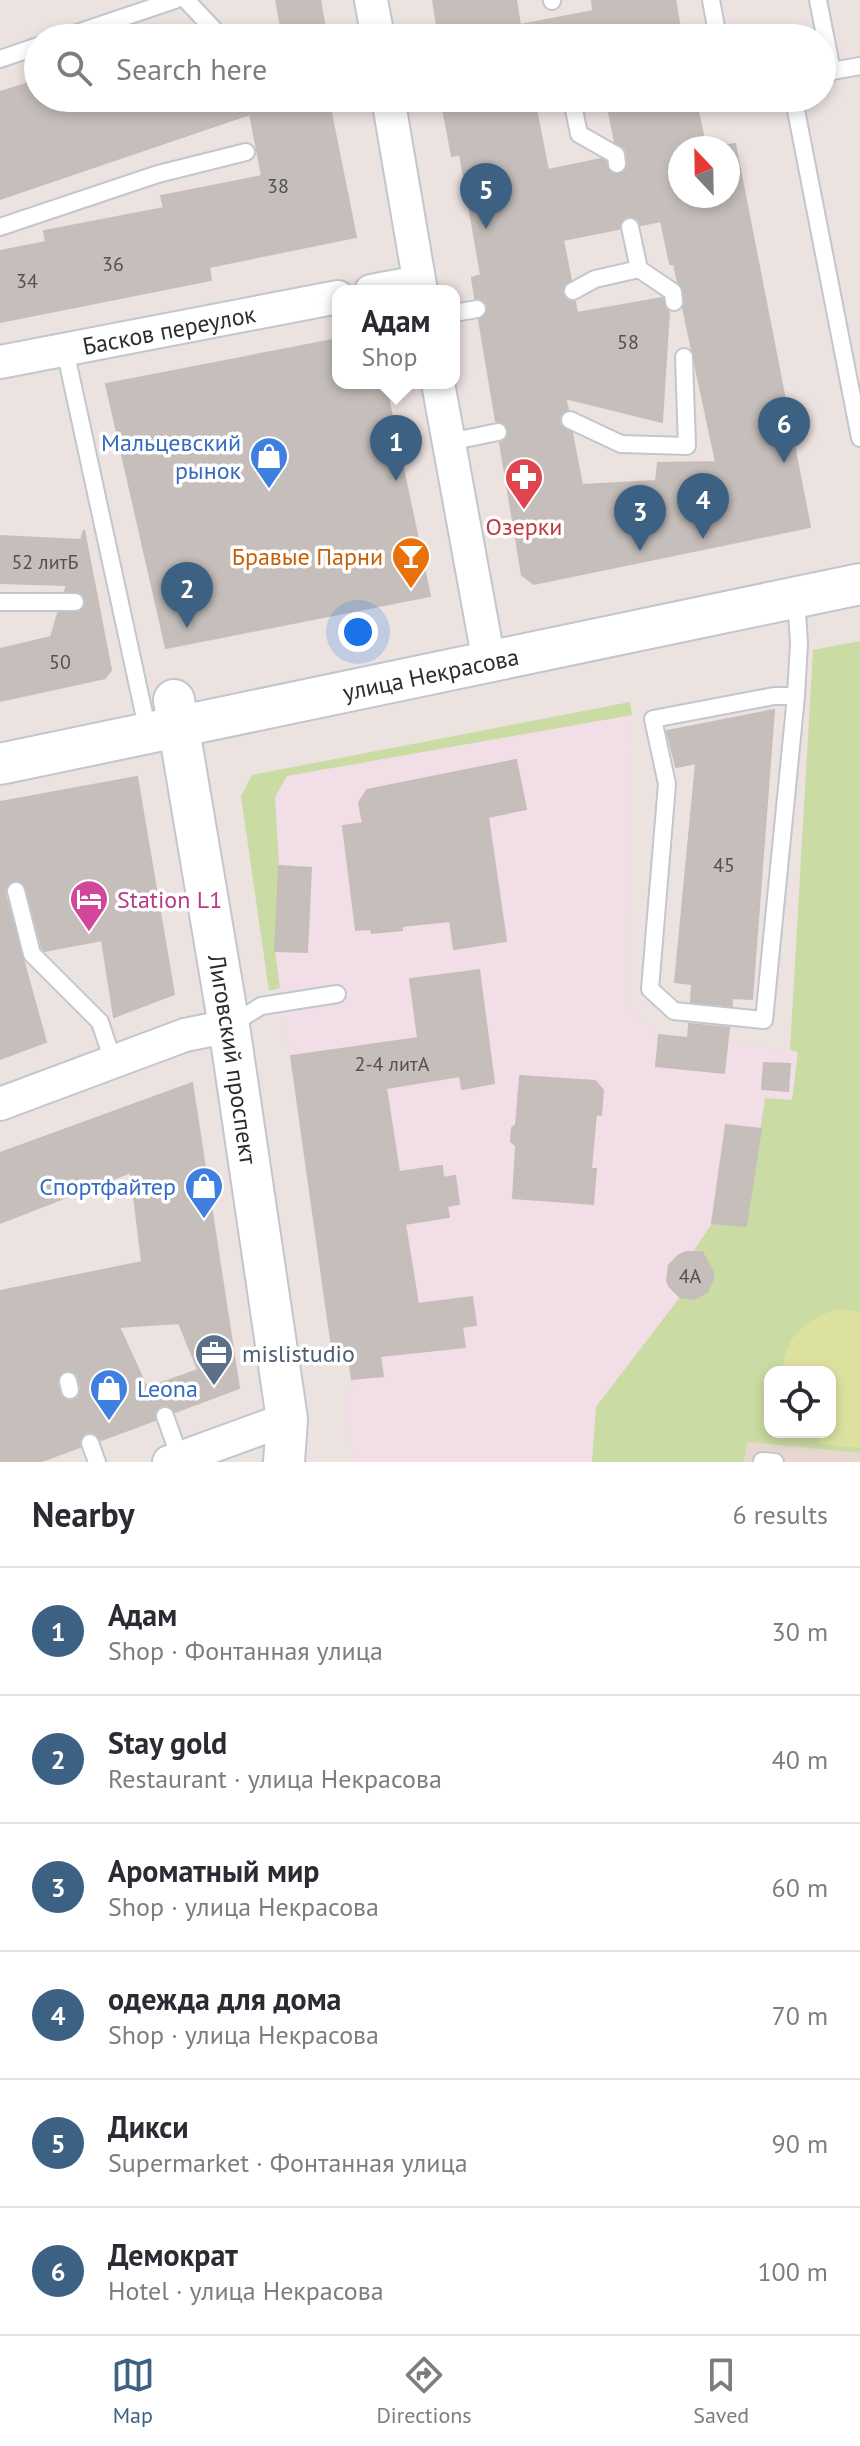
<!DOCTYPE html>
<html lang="en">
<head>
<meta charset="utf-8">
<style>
	body { margin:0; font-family:"PT Sans",sans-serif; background:#f7f7f7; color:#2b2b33 }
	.controls { position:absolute; right:24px; bottom:24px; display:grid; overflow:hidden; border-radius:16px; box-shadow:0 4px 12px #0003 }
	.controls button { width:72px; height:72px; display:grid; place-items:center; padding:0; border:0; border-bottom:2px solid #e1e1e2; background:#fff; color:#2b2b33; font:40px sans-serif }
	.compass { position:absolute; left:668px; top:136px; width:72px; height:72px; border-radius:50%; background:#fff; box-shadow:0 4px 12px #0003; rotate:338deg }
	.you { position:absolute; left:358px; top:632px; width:28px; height:28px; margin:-20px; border:6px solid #fff; border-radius:50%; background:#1a73e8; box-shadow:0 0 0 12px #1a73e833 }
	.badge { display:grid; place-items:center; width:52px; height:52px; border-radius:50%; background:#3d6183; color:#fff; font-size:26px; font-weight:700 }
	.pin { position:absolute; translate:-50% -66px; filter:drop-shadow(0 2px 4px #0008) }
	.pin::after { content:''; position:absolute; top:42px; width:28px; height:24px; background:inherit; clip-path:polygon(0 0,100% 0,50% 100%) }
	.popup { position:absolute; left:332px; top:285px; width:128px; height:104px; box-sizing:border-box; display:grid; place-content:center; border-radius:16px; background:#fff; filter:drop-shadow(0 2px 6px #0005); font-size:26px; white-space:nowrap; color:#7c7c81 }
	.popup b { font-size:30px; color:#2b2b33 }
	.popup::after { content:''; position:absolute; left:50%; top:100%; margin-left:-16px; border:16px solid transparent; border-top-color:#fff }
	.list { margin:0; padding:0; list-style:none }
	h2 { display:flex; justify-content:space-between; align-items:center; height:104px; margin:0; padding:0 32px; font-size:34px }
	h2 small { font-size:26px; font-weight:400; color:#7c7c81 }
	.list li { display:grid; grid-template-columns:52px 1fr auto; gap:24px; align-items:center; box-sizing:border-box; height:128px; padding:0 32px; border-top:2px solid #e1e1e2 }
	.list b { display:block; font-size:30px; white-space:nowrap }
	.list p { margin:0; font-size:26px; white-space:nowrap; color:#7c7c81 }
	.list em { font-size:26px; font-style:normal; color:#7c7c81 }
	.icon { flex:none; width:44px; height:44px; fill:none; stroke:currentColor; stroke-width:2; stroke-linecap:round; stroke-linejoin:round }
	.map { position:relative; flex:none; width:860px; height:1462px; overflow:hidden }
	.search { position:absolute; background:#fff; box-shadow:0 4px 12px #0003; left:24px; right:24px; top:24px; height:88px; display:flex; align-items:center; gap:20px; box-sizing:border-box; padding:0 28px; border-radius:44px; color:#7c7c81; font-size:30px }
	.sheet { height:872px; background:#fff }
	nav { display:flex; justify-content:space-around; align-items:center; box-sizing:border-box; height:112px; border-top:2px solid #e1e1e2; background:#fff; font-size:22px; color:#7c7c81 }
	nav a { display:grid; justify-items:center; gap:4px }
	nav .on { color:#3d6183 }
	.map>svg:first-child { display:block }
</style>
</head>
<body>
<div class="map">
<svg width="860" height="1462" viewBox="0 0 860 1462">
	<rect width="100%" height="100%" fill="#ece2e0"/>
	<!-- education -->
	<path fill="#e7d7cf" d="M746,1442L860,1453V1462H744Z"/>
	<!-- medical -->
	<path fill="#f1dee6" d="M632,715L625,1005L659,1035L798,1052L792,1101L765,1098L746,1226L693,1252L679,1255L669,1265L667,1272L669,1286L680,1297L596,1407L592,1462H354L344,1392L354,1389L349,1360L334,1362L275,951V797L287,776Z"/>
	<!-- green -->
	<path fill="#cadba3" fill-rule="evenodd" d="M860,641V1453L747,1442L744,1462H592L596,1407L680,1297C713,1308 728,1263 693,1252L712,1223L746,1226L765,1098L792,1100L798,1052L790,1050L813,650ZM770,1372H830V1432H770Z
		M630,702L632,715L287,776L275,797L279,866L275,951L280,988L269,991L241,796L252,775Z"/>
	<!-- pitch -->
	<path fill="#dde1a0" d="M841,1309L860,1312V1448L821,1444L810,1432H830V1372H783C782,1337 810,1315 841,1309Z"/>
	<!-- building -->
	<path fill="#c5bebb" stroke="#c7bdba" stroke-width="2" fill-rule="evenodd" d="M276,0H320L327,38H283Z
		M433,0H516L521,31L520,25L593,11L592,0H675L682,38H439Z
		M38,80V98H328L356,237L209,267L211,280L0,322V251L46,242L44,231L164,208L161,196L262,176L250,114L0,199V92Z
		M441,98H529L530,105L535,104L548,170L601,159L606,162L609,171L617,175L627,169V154L625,148L615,142L606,98H695L706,148H680V196H728V148H711L735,144L810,527L534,584L522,575L500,443L506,440L509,431L506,424L496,421L479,320L487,313L488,306L481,299L475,298L472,278L481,275L460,154L452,156ZM628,216L638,219L641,225L661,221L670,264H674L678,282L684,290L683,308L716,462L658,463L656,481L582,485L572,433L562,427L559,422L560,415L568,409L565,398L662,422L669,312L665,308L663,298L577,313L575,302L567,300L562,292L564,285L571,280L563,240L619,229L622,219Z
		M338,339V383H385L430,596L166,648L106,384Z
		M84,530L111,670L105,678L0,701V649L51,637L58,613L80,612L86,603L80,592L65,591L67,585L0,583V536L81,540Z
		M774,710L752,999L732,998V1006L691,1002L692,984L675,982L696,763L676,767L667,731Z
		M516,760L526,809L488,817L506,941L454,949L450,921L402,926V930L372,933L371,929L356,930L343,826L363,823L359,803L367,790Z
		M137,777L174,994L114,1017L102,940L45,951L42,948L26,888L20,881H13L6,887L5,894L46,1042L0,1059V802Z
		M279,866L311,868L307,952L275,951Z
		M479,970L494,1083L462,1089L460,1076L386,1088L399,1172L442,1166L443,1178L455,1176L459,1204L447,1206L449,1217L405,1224L418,1304L472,1297L476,1325L462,1327L465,1347L380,1356L383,1376L352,1379L349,1360L334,1362L291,1056L418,1038L410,979Z
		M689,1024L729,1028L724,1073L656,1066L659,1035L688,1038Z
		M764,1063L790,1064L788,1091L762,1089Z
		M520,1076L595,1081L603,1090L601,1115L596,1114L591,1169H596L593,1204L513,1198L516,1146L511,1141L512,1128L516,1125Z
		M192,1083L239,1388L175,1412L168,1405L161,1406L154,1413L155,1420L101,1440L96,1434L87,1432L81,1437L80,1447L39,1462H0V1291L142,1262L131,1172L0,1223V1153ZM179,1323L198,1370L147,1388L119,1327ZM66,1370L77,1374L81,1388L78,1398L72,1401L61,1397L57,1383L60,1374Z
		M726,1125L761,1129L746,1226L712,1223Z
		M686,1252H702L713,1272V1279L707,1292L694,1299L680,1297L669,1286L667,1280L669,1265L679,1255Z"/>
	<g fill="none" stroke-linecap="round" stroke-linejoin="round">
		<defs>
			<path id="service" d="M186,0L222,38
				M552,0V1
				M711,0L718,38
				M818,0L832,71
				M62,38L175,0
				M0,59L38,46
				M822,79L832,71L860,66
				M766,98L794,100
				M797,98L794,100L860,438
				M573,105L579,134L616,155L617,164
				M0,227L158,174L246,152
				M630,227L639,269L673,292L674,302
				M573,291L595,279L639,269
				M454,313L477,309
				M65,350L148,732
				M570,420L621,444L687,446L684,357
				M449,442L498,432
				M796,597L799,643L796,696L764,1020L674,1011L650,989L667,784L653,719L774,696H796
				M0,602H75
				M16,891L32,954L100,1022L113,1061
				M229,1026L261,1006L337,994
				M68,1381L70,1390
				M165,1416L180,1458
				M90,1443L97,1462
				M762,1461L775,1462"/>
			<g id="minor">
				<path d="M371,0L378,38"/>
				<path d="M388,98L421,291"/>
				<path d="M371,291L419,282"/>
				<path id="s1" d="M0,362L338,297"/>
				<path d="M438,383L489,662"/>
				<path d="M0,1104L185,1035L229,1026"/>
				<path d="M169,1462L287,1419"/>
			</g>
			<g id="tertiary">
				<path id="s2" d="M174,700L229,1026L287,1419L284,1462"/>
				<path id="s3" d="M0,764L860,584"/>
			</g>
		</defs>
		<!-- service casing -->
		<use href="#service" stroke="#c1c7cc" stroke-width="20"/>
		<!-- minor casing -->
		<use href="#minor" stroke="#c1c7cc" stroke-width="36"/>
		<!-- tertiary casing -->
		<use href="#tertiary" stroke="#c1c7cc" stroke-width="44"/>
		<!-- service -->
		<use href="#service" stroke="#fff" stroke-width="16"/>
		<!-- minor -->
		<use href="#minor" stroke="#fff" stroke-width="32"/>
		<!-- tertiary -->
		<use href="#tertiary" stroke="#fff" stroke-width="40"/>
	</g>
	<!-- icons -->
	<defs>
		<symbol id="shop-pin" viewBox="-11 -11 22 30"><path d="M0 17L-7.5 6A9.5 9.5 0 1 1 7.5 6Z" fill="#3f7fe0" stroke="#fff"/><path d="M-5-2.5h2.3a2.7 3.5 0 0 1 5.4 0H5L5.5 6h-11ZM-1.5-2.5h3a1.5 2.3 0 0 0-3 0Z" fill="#fff"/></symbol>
		<symbol id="pharmacy-pin" viewBox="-11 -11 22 30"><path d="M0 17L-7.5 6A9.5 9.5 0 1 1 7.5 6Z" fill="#e0444e" stroke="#fff"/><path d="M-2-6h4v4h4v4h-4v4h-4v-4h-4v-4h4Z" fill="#fff"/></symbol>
		<symbol id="bar-pin" viewBox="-11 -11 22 30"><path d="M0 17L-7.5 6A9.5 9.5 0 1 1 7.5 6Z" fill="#e8710a" stroke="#fff"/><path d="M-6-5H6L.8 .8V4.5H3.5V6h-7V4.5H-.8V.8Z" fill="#fff"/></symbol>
		<symbol id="hotel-pin" viewBox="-11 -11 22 30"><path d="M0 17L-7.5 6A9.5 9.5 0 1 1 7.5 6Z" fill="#d1479c" stroke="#fff"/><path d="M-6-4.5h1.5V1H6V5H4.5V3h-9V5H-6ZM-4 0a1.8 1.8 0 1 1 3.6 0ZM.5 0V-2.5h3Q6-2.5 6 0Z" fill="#fff"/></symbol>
		<symbol id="office-pin" viewBox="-11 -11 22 30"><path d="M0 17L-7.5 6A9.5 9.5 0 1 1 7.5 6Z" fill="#5c6f8a" stroke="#fff"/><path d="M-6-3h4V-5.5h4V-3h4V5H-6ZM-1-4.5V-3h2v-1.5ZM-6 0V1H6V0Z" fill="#fff"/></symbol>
	</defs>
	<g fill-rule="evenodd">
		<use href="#shop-pin" x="247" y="434" width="44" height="60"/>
		<use href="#pharmacy-pin" x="502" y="455" width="44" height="60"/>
		<use href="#bar-pin" x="389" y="534" width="44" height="60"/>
		<use href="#hotel-pin" x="67" y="877" width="44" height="60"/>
		<use href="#shop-pin" x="182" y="1164" width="44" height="60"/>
		<use href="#office-pin" x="192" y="1331" width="44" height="60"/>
		<use href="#shop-pin" x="87" y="1366" width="44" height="60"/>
	</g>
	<g text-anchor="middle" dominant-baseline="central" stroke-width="7" stroke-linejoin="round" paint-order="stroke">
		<!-- number labels -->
		<g font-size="20" fill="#525050">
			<text x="278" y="186">38</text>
			<text x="113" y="264">36</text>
			<text x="27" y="281">34</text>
			<text x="628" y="342">58</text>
			<text x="45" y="562">52 литБ</text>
			<text x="60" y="662">50</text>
			<text x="724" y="865">45</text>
			<text x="392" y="1064">2-4 литА</text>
			<text x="690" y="1276">4А</text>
		</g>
		<!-- street labels -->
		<g font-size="24" fill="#2c2c2c" stroke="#fff">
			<text stroke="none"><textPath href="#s1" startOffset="172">Басков переулок</textPath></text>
			<text stroke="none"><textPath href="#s3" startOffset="440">улица Некрасова</textPath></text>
			<text stroke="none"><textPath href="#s2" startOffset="364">Лиговский проспект</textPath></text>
		</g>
		<!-- shop labels -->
		<g font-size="24" fill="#366cbe" stroke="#fff" text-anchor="end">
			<text x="241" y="442">Мальцевский<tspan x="241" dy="28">рынок</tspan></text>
			<text x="176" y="1186">Спортфайтер</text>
			<text x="137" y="1388" text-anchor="start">Leona</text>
		</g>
		<!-- health labels -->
		<g font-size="24" fill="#be3a42" stroke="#fff">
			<text x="524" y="526">Озерки</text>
		</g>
		<!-- food labels -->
		<g font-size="24" fill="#c56008" stroke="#fff" text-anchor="end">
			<text x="383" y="556">Бравые Парни</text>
		</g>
		<!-- hotel labels -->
		<g font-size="24" fill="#b23c85" stroke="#fff" text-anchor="start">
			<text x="117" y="899">Station L1</text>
		</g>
		<!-- service labels -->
		<g font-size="24" fill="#4e5e75" stroke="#fff" text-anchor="start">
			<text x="242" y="1353">mislistudio</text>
		</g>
	</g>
</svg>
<div class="controls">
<button><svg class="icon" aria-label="locate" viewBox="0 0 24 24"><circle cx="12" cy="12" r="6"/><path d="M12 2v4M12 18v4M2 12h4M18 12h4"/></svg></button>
</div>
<svg class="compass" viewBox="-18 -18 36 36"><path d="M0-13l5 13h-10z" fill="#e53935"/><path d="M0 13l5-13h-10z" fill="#7c7c81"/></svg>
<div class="you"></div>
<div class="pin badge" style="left:396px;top:481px">1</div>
<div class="popup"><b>Адам</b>Shop</div>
<div class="pin badge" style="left:187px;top:628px">2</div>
<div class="pin badge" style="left:640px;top:551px">3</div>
<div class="pin badge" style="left:703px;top:539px">4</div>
<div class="pin badge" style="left:486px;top:229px">5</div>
<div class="pin badge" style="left:784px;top:463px">6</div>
<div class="search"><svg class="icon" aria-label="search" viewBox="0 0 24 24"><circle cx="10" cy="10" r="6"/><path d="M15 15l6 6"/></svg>Search here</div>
</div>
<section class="sheet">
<h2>Nearby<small>6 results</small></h2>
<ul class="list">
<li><span class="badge">1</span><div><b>Адам</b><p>Shop · Фонтанная улица</p></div><em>30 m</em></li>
<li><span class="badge">2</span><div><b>Stay gold</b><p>Restaurant · улица Некрасова</p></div><em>40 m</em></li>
<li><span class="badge">3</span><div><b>Ароматный мир</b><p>Shop · улица Некрасова</p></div><em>60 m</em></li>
<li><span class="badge">4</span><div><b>одежда для дома</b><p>Shop · улица Некрасова</p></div><em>70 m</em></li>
<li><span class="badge">5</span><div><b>Дикси</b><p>Supermarket · Фонтанная улица</p></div><em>90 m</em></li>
<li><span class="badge">6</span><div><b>Демократ</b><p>Hotel · улица Некрасова</p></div><em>100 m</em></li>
</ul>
</section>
<nav>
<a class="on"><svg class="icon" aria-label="map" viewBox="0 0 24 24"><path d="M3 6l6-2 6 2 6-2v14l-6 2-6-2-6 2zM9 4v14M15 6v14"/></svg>Map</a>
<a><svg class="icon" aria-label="directions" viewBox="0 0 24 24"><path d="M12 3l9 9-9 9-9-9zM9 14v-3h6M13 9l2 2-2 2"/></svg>Directions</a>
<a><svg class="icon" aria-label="saved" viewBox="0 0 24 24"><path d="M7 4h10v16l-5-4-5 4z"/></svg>Saved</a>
</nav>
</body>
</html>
